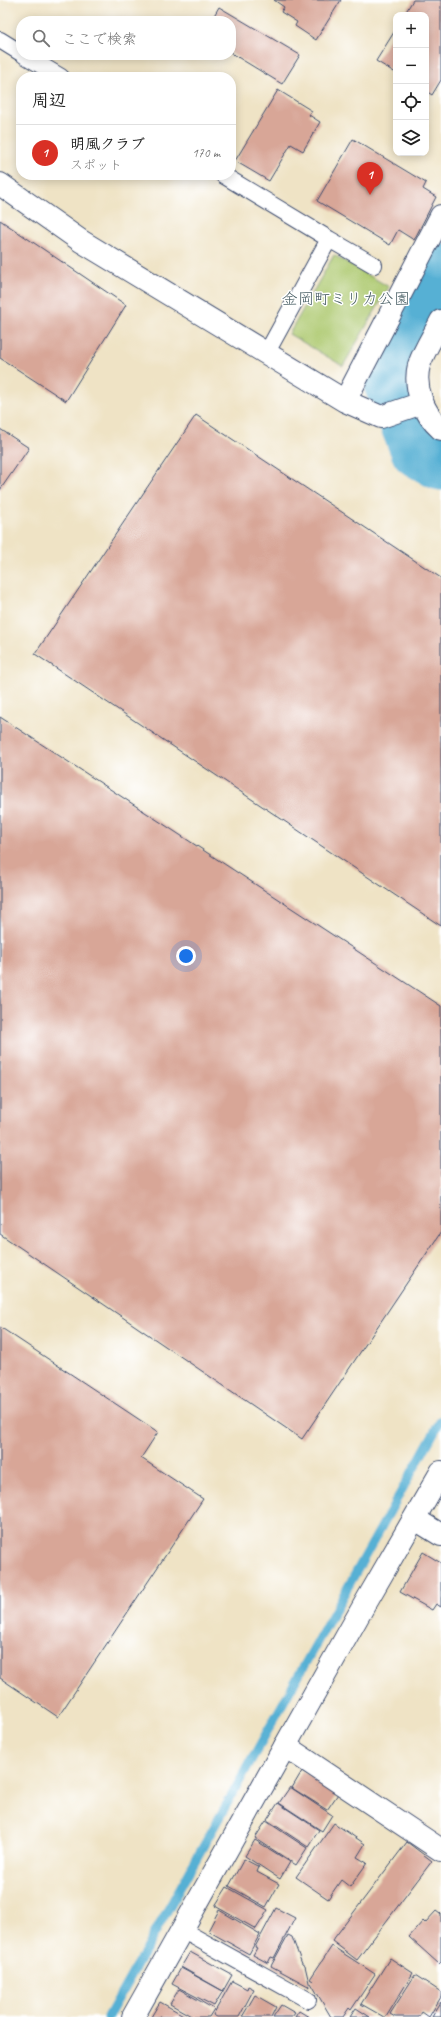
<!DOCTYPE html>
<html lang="ja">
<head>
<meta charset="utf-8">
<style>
	body { margin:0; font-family:Caveat,"Klee One",sans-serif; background:#f2f2f2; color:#222 }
	.controls { position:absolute; right:12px; top:12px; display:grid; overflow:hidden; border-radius:8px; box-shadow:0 2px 10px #0003 }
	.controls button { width:36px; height:36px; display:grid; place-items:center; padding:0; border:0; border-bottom:1px solid #e0e0e0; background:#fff; color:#222; font:20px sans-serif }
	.you { position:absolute; left:186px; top:956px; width:14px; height:14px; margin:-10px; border:3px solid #fff; border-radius:50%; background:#1a73e8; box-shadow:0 0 0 6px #1a73e833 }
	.badge { display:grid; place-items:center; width:26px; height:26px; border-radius:50%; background:#d93025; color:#fff; font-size:13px; font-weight:700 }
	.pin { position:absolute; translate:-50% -33px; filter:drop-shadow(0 1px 2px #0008) }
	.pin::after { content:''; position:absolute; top:21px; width:14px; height:12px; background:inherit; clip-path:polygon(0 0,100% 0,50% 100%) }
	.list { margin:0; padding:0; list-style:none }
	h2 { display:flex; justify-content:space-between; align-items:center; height:52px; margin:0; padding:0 16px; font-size:17px }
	h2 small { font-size:13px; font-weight:400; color:#767676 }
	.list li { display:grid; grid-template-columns:26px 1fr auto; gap:12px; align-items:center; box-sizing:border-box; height:56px; padding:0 16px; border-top:1px solid #e0e0e0 }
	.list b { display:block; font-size:15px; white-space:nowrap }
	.list p { margin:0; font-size:13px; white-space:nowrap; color:#767676 }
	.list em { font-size:13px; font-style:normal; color:#767676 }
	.icon { flex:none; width:22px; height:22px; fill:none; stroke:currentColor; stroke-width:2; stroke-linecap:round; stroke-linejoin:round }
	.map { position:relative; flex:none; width:441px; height:2017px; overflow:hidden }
	.search { position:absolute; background:#fff; box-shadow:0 2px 10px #0003; left:16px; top:16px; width:220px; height:44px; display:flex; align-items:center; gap:10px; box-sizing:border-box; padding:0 14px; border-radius:16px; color:#767676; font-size:15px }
	.panel { position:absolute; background:#fff; box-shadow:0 2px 10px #0003; left:16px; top:72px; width:220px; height:108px; border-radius:16px }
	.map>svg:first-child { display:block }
</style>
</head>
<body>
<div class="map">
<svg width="441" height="2017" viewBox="0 0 441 2017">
	<rect width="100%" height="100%" fill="#fff"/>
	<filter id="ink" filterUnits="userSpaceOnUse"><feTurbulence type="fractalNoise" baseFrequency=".025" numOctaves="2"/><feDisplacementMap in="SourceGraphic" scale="8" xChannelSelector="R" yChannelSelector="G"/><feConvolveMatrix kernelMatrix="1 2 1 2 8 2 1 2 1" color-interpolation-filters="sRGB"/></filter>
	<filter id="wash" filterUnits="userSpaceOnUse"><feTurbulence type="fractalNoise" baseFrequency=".012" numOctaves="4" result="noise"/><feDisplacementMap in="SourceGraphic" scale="16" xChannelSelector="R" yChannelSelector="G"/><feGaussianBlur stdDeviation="0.9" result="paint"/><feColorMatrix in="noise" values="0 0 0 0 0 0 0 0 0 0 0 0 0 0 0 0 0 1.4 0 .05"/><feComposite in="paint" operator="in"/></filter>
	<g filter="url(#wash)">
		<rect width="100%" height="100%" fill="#efe3c5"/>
		<!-- green -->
		<path fill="#adc970" stroke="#647c67" d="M334,255L389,287L343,366L289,334Z"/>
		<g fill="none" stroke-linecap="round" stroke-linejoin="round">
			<!-- stream -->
			<path stroke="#56b0d4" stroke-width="9" d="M108,2017L441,1420"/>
			<!-- river -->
			<path stroke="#56b0d4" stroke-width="55" d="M441,271L388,376L418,450L441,463"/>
		</g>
		<g id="blocks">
			<!-- building -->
			<path fill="#d8a697" d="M274,0H341L316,40L295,26L297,22L281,12L284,7Z
				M413,0H441V80L432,95L426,91V15H404Z
				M219,7L300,55L282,84L231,53V21H211Z
				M396,29V73L376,61Z
				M278,90L312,111L309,115L320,122L303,151L291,144L269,181L235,161Z
				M353,139L426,183L423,189L436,197L414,240L398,230L390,245L317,201Z
				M0,220L126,305L66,401L0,358Z
				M196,415L441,578V926L35,654Z
				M0,429L29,448L0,490Z
				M0,717L441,1006V1232L302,1439L0,1234Z
				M0,1327L158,1432L141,1458L203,1499L58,1717L0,1678Z
				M423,1552L441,1563V1607L436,1604L432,1610L400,1592Z
				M302,1771L338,1794L327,1810L292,1788Z
				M290,1787L332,1815L322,1831L279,1803Z
				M278,1803L319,1830L308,1847L267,1820Z
				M266,1821L307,1848L296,1865L255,1838Z
				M334,1823L365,1844L357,1857L367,1863L350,1887L341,1880L328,1899L296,1877Z
				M255,1840L290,1862L280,1879L245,1856Z
				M407,1842L432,1861L357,1960L332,1941Z
				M244,1859L259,1867L257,1872L279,1884L266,1907L229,1886Z
				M227,1887L268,1910L256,1929L215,1906Z
				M276,1908L295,1918L274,1958L271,1957L268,1963L253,1955L257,1948L255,1947Z
				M219,1910L260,1934L249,1954L208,1931Z
				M436,1911L440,1914L441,1913V1962L439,1964L409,1937L423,1921L425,1923Z
				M288,1935L292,1937L302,1964L305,1966L310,1987L271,1966Z
				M332,1946L375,1974L351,2010L349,2008L343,2017H331L311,1983L313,1981L310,1979Z
				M190,1952L232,1975L223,1991L181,1967Z
				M390,1958L413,1973L386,2017H384L361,2004Z
				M181,1968L223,1991L214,2006L172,1984Z
				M415,1975L441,1992V1997L429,2017L422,2012L419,2017H395L390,2014Z
				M232,1981L247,1989L248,1986L254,1989L239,2017H217L213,2015Z
				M179,1989L214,2009L209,2017H193L170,2004Z
				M255,1995L276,2007L271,2017H242Z
				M160,2002L187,2017H151Z
				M441,2002V2017H432Z
				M281,2005L295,2013L292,2017H273Z
				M356,2008L370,2017H350Z
				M299,2011L309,2017H295Z"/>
		</g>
	</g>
	<g filter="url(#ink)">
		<use href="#blocks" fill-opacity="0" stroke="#3b4a6d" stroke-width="1"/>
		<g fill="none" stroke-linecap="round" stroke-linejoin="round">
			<defs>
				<path id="service" d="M0,40L21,53
					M24,55L61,77
					M223,175L329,239L266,354
					M329,239L374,265
					M182,1930L308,2000"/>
				<path id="minor" d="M0,184L81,241L345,401L381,417L422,403
					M441,321C434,335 424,350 419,365C413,388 424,414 441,429
					M345,401L441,216
					M415,1519L441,1535
					M285,1746L441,1850"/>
				<path id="tertiary" d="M133,2017L367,1600L441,1472"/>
			</defs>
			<!-- service casing -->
			<use href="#service" stroke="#3b4a6d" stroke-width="18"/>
			<!-- minor casing -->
			<use href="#minor" stroke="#3b4a6d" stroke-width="24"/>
			<!-- tertiary casing -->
			<use href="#tertiary" stroke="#3b4a6d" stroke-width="24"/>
			<!-- service -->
			<use href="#service" stroke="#fff" stroke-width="16"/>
			<!-- minor -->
			<use href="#minor" stroke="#fff" stroke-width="22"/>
			<!-- tertiary -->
			<use href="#tertiary" stroke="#fff" stroke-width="22"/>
		</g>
	</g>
	<g text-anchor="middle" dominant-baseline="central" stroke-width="3" stroke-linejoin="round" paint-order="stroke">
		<!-- park labels -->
		<g font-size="16" fill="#475d63" stroke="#fff">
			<text x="346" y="299">金岡町ミリカ公園</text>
		</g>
	</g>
</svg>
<div class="controls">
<button>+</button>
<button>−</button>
<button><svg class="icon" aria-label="locate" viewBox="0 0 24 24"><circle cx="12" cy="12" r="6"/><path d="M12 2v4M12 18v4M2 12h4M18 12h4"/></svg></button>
<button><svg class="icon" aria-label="layers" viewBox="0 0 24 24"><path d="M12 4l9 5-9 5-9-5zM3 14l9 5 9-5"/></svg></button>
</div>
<div class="you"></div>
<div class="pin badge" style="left:370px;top:195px">1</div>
<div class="search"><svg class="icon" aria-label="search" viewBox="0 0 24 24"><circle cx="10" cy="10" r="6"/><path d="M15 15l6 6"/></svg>ここで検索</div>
<section class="panel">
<h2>周辺<small></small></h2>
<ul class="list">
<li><span class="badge">1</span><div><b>明風クラブ</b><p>スポット</p></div><em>170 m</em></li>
</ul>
</section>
</div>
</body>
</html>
